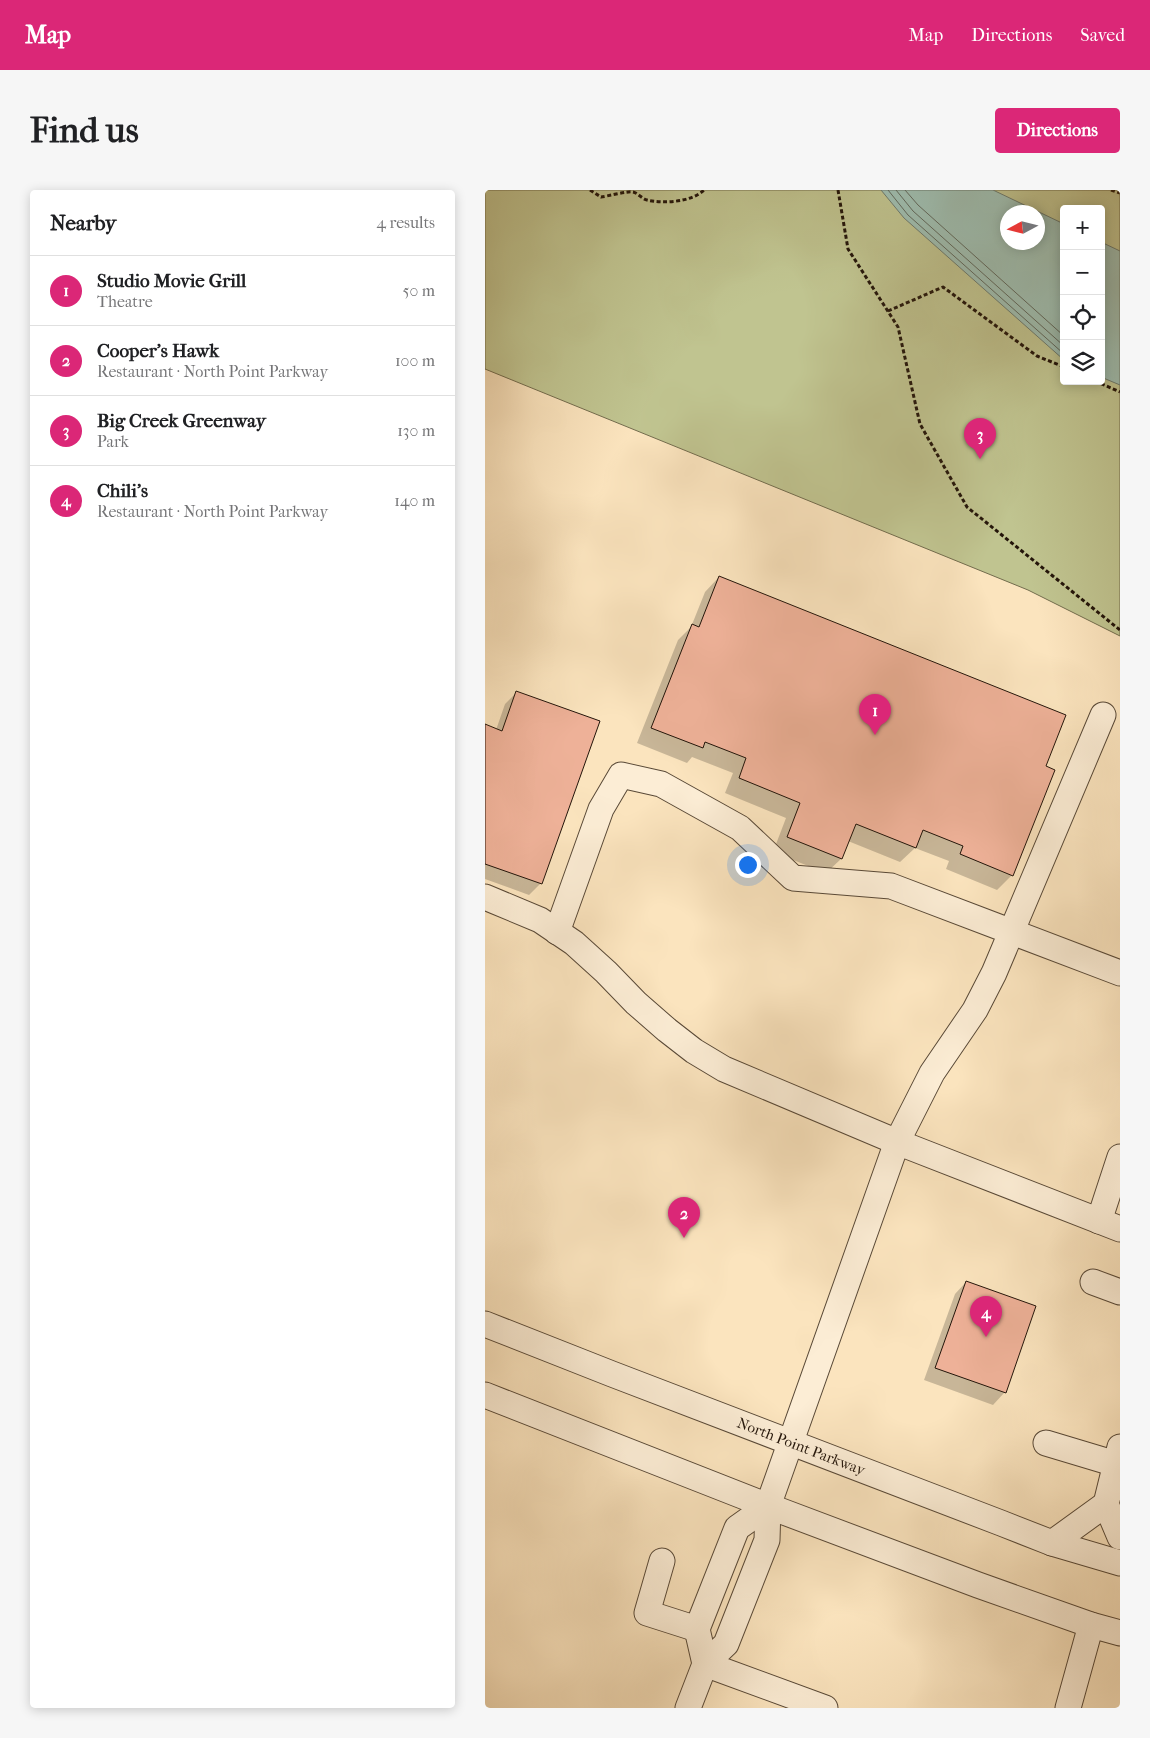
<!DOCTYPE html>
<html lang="en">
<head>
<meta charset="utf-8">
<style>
	body { margin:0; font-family:"IM FELL French Canon",serif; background:#f6f6f6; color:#202124 }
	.controls { position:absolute; right:15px; top:15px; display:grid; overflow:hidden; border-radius:5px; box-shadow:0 2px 12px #0003 }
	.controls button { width:45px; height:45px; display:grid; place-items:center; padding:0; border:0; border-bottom:1px solid #e0e0e0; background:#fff; color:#202124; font:25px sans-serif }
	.compass { position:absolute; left:515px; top:15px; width:45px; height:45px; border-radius:50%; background:#fff; box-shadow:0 2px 12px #0003; rotate:263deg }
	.you { position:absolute; left:262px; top:674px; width:18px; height:18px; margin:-12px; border:4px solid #fff; border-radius:50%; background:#1a73e8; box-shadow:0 0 0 8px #1a73e833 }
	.badge { display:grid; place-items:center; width:32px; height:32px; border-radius:50%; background:#db2777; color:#fff; font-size:16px; font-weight:700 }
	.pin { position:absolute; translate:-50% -41px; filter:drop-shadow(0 1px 2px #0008) }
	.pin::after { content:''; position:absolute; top:26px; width:18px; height:15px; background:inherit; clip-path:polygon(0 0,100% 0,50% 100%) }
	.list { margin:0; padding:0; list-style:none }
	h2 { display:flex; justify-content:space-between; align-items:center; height:65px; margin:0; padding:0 20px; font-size:21px }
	h2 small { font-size:16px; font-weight:400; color:#757577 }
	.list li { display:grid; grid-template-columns:32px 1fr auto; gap:15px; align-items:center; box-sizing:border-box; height:70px; padding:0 20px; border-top:1px solid #e0e0e0 }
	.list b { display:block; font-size:19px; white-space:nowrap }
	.list p { margin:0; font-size:16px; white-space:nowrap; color:#757577 }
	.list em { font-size:16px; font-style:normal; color:#757577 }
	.icon { flex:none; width:28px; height:28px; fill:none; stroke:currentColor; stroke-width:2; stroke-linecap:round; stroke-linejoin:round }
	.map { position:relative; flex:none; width:635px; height:1518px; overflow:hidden; border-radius:5px }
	header { display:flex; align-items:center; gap:30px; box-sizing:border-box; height:70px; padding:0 25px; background:#db2777; color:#fff }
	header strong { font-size:24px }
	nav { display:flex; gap:28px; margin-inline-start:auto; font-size:18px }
	.intro { display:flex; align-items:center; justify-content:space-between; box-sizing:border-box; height:120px; padding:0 30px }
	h1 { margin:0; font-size:35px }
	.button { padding:12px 22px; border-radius:5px; background:#db2777; color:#fff; font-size:18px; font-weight:700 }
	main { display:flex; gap:30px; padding:0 30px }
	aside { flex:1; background:#fff; border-radius:5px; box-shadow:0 2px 12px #0003 }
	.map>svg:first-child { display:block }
</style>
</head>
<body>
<header>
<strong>Map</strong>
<nav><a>Map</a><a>Directions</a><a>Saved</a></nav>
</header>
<div class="intro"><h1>Find us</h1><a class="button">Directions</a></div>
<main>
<aside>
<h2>Nearby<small>4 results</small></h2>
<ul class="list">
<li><span class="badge">1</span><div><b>Studio Movie Grill</b><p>Theatre</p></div><em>50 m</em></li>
<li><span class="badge">2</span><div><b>Cooper's Hawk</b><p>Restaurant · North Point Parkway</p></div><em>100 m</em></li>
<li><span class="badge">3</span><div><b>Big Creek Greenway</b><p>Park</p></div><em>130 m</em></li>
<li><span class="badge">4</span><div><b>Chili's</b><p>Restaurant · North Point Parkway</p></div><em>140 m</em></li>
</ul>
</aside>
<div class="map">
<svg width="635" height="1518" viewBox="0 0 635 1518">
	<rect width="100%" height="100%" fill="#fbe4be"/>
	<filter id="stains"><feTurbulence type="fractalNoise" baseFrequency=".004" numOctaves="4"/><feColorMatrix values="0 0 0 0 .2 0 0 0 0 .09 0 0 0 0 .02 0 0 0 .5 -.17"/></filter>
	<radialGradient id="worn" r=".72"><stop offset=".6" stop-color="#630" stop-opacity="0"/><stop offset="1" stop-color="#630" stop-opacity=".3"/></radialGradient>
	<!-- green -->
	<path fill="#c0c490" stroke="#726c4d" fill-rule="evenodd" d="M0,0H635V446L543,400L0,179ZM579,19H616V191H579ZM522,22H552V52H522Z"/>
	<!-- water -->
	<path fill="#9fbfb2" stroke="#6d7b6f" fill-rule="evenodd" d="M396,0H508L579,34V170L419,28ZM522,22H552V52H522Z
		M616,52L635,61V195L616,187Z"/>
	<!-- shadow -->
	<path fill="#0003" d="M234,387L560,577L527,685L512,700L461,679L464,671L430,658L415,672L363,651L356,669L341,683L288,662L301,628L240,603L248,583L207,567L202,573L152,553L193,450L206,437L220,402Z
		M31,503L56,693L44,705L0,689V536L11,540L20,514Z
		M481,1092L550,1117L519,1203L508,1215L439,1190L470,1104Z"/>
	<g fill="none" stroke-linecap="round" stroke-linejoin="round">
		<!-- shore -->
		<path stroke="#616a5e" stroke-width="1" d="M403,0L423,25L579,164
			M411,0L428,21L579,156
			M420,0L433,15L579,146"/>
	</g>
	<!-- building -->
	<path fill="#eeb198" stroke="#23150a" d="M234,386L581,525L561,576L570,580L528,686L475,664L478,656L438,640L431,658L371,634L357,669L302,647L315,613L254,588L261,568L220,552L218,558L166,538L207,434L214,437Z
		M31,501L115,531L57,694L0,674V534L17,541Z
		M481,1091L551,1116L521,1203L450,1178Z"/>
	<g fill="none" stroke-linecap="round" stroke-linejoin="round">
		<defs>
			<g id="minor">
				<path d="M0,707L55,730L89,753L121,782L151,813L182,840L209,861L239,879L412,952L635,1039"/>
				<path d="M72,742L116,619L136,585L176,594L255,638L308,688L406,696L635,783"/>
				<path d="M614,1031L635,967"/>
				<path d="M608,1092L635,1102"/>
				<path id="s1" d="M0,1134L127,1184L516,1333L567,1353L635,1373"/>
				<path d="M0,1205L283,1316L493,1395L606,1435L635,1443"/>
				<path d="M561,1253L631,1274"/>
				<path d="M635,1257L621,1314L635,1347"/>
				<path d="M567,1353L621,1314"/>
				<path d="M177,1371L162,1423L212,1439"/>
				<path d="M220,1474L212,1439L252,1338L283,1316"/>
				<path d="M220,1474L340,1518"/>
				<path d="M203,1518L220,1474L241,1454L282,1350L283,1316L412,952L447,883L490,820L509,783L618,525"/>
				<path d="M583,1518L606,1435"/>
			</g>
		</defs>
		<!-- minor casing -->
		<use href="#minor" stroke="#594937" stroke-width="27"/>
		<!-- path -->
		<path stroke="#23150a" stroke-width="3" stroke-dasharray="4 2.5" stroke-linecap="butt" d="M105,0L116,7C124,6 141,1 148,2C153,3 157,9 162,10C178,14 207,12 219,0
			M353,0L363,59L413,137L435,234L482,317L635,440
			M626,0L635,3
			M403,121L458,97L552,166L579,177
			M610,191L635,202"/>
		<!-- minor -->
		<use href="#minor" stroke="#fcedd5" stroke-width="25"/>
	</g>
	<g text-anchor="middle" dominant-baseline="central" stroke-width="5" stroke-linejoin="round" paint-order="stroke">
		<!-- street labels -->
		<g font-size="15" fill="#23150a" stroke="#fcedd5">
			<text stroke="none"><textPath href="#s1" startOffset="339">North Point Parkway</textPath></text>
		</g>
	</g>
	<rect width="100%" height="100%" filter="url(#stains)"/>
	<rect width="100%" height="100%" fill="url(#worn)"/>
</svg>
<div class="controls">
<button>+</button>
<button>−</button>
<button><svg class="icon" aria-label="locate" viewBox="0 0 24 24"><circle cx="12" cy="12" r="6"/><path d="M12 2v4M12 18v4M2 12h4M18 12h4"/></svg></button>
<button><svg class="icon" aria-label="layers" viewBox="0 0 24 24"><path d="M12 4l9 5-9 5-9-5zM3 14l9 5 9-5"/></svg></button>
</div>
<svg class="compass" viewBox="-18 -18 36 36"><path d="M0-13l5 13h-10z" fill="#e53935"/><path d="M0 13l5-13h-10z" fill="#757577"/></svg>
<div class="you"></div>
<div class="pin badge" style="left:390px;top:545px">1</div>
<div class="pin badge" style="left:199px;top:1048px">2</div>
<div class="pin badge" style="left:495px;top:269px">3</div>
<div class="pin badge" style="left:501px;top:1147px">4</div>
</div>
</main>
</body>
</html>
